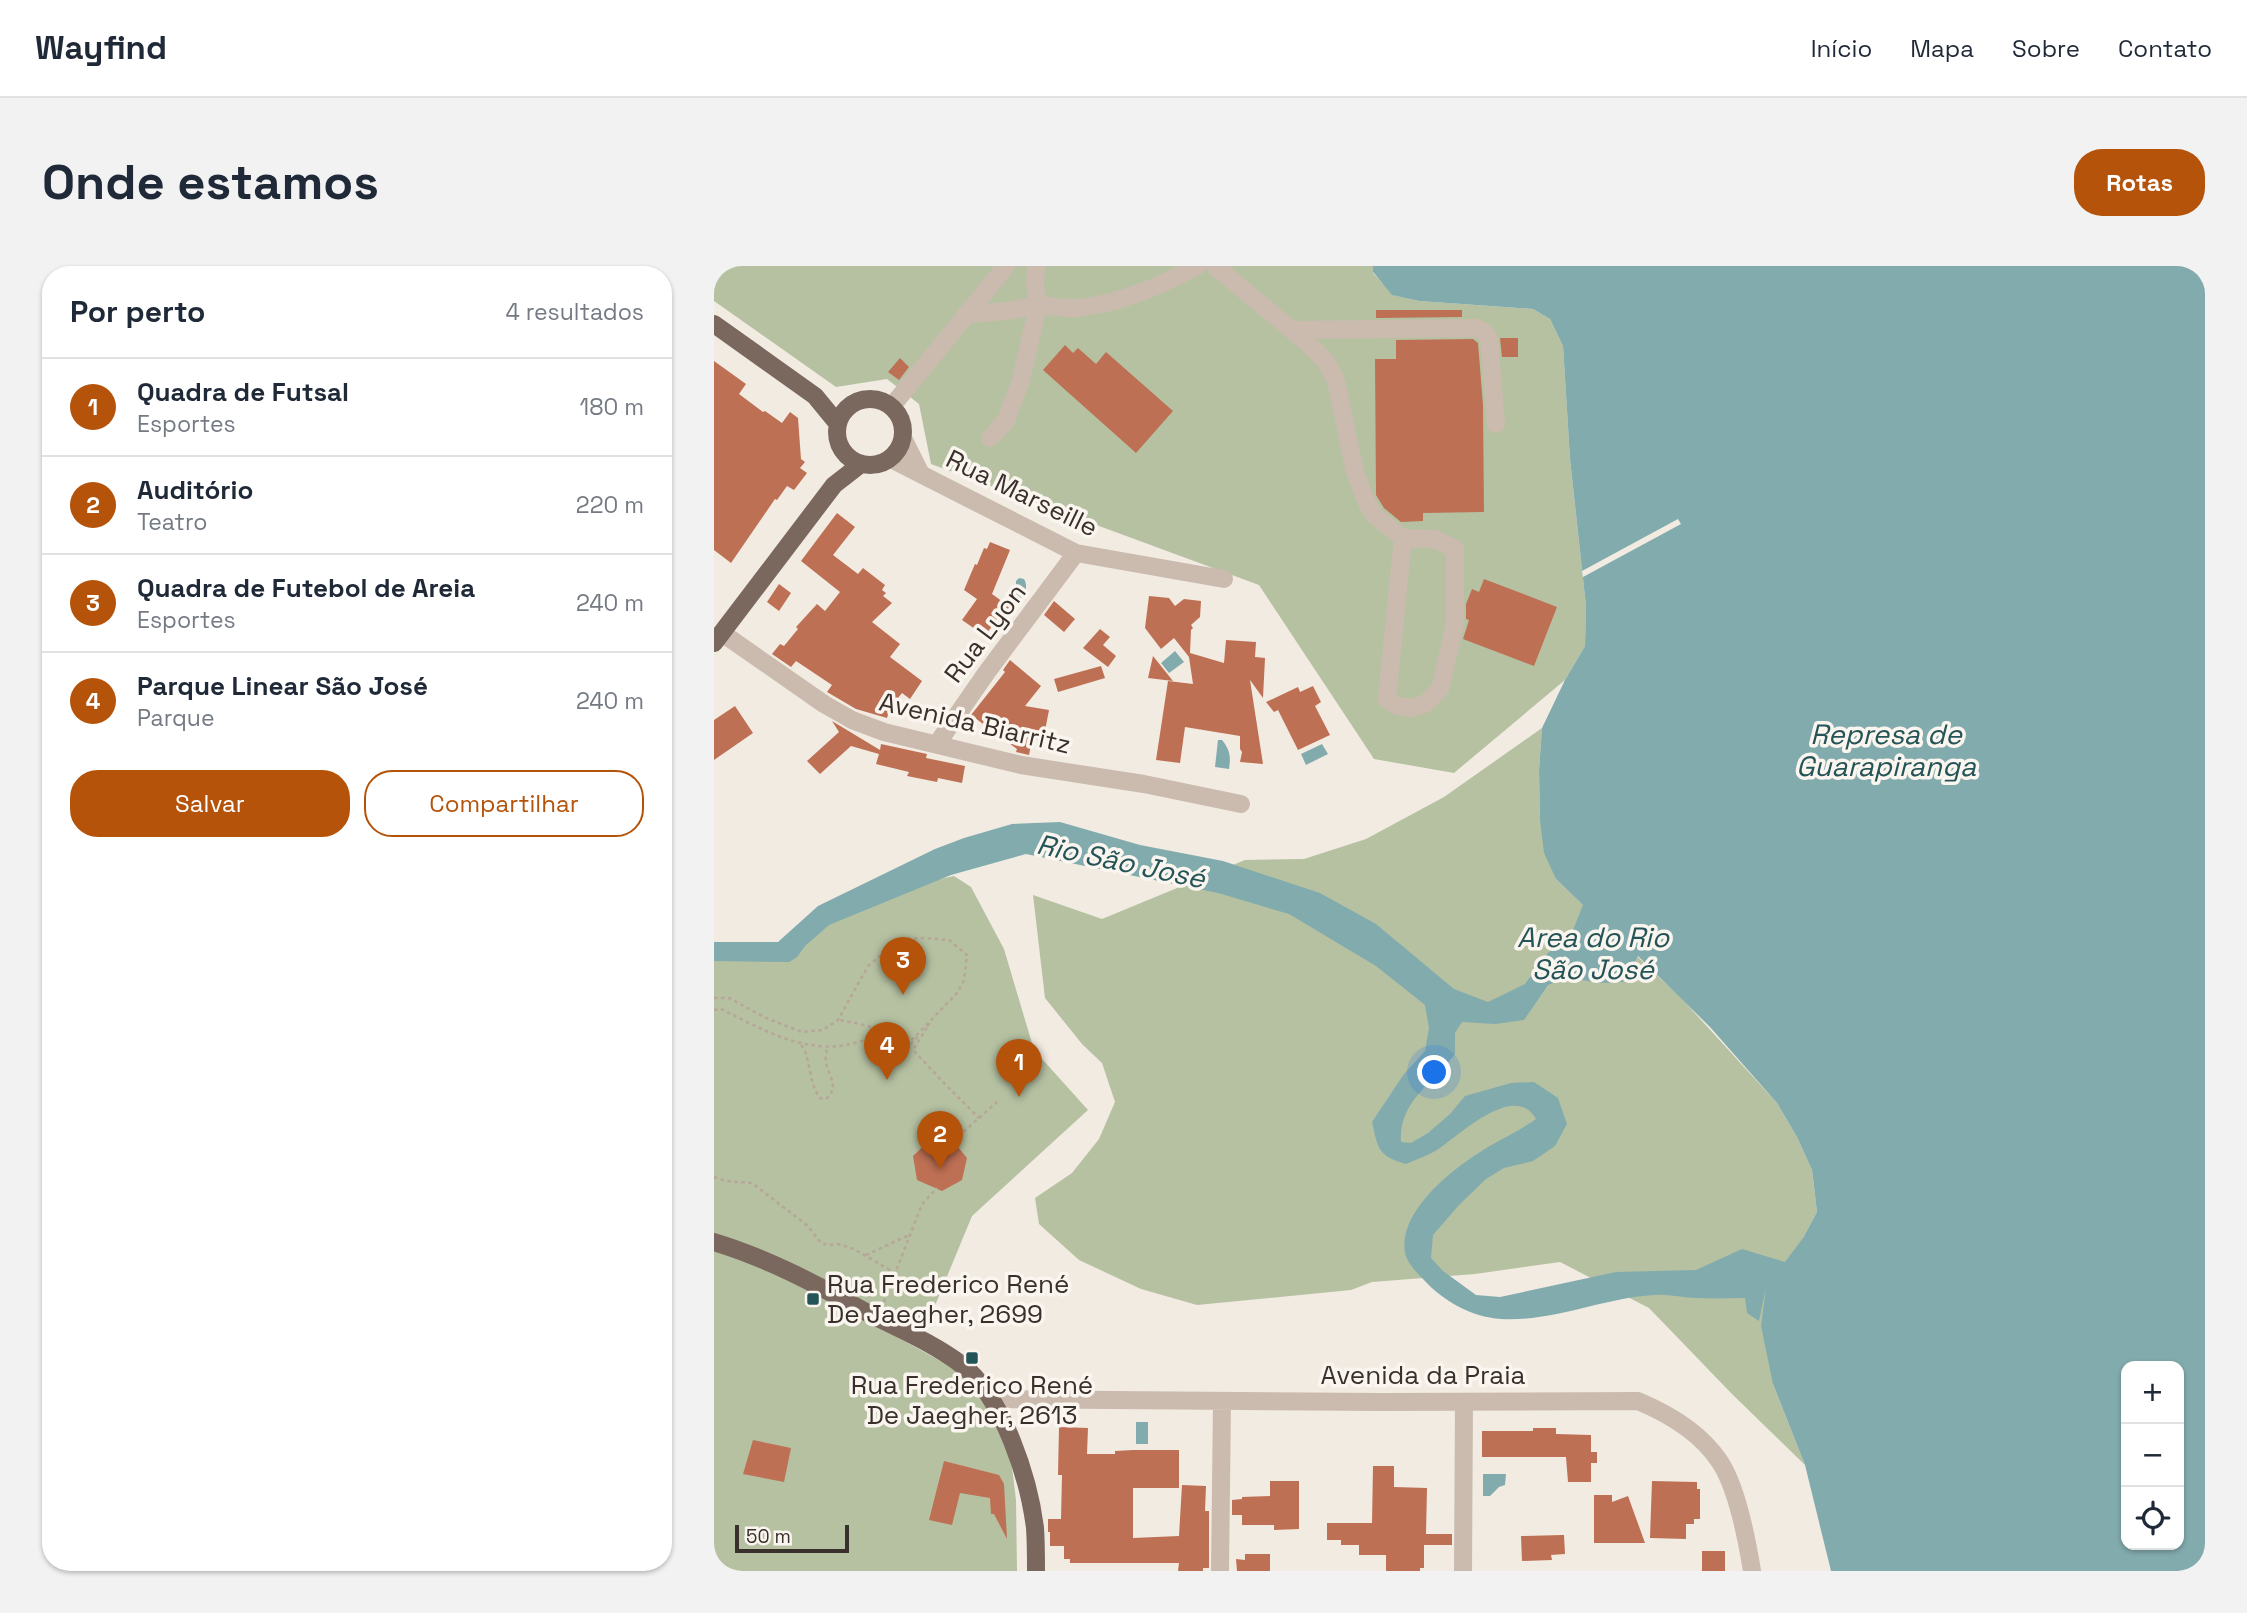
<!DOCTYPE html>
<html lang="pt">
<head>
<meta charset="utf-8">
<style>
	body { margin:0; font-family:"Space Grotesk",sans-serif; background:#f2f2f3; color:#1f2937 }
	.controls { position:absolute; right:21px; bottom:21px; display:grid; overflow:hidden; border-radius:14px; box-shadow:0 2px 5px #0004 }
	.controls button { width:63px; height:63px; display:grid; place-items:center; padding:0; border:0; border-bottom:2px solid #e0e1e3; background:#fff; color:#1f2937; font:35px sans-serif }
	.scale { position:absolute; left:21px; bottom:18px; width:114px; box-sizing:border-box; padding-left:7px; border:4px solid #39302c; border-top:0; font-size:19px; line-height:24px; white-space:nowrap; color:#39302c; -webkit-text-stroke:5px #faf5ee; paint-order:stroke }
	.you { position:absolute; left:721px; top:807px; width:24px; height:24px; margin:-18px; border:5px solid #fff; border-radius:50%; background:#1a73e8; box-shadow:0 0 0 10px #1a73e833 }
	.badge { display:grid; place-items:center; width:46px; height:46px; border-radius:50%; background:#b45309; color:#fff; font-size:23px; font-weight:700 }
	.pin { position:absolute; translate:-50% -58px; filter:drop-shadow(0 2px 4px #0008) }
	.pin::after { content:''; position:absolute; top:37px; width:24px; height:21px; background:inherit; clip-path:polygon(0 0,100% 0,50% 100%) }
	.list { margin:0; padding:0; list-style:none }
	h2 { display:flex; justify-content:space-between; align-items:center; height:91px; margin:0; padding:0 28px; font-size:30px }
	h2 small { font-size:23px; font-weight:400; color:#747a83 }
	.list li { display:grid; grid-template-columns:46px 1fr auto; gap:21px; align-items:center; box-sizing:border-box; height:98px; padding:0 28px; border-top:2px solid #e0e1e3 }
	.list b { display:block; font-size:26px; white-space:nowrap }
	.list p { margin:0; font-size:23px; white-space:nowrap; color:#747a83 }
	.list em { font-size:23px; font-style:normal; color:#747a83 }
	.actions { display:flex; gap:14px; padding:21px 28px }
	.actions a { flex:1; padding:16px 0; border:2px solid #b45309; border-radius:28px; text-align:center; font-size:24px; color:#b45309 }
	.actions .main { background:#b45309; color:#fff }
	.icon { flex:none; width:38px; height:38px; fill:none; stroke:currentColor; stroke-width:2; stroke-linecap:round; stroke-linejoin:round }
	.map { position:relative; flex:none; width:1491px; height:1305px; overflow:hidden; border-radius:28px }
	header { display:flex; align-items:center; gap:42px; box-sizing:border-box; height:98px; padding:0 35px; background:#fff; border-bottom:2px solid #e0e1e3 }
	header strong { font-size:33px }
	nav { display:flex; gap:38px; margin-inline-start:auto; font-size:24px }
	.intro { display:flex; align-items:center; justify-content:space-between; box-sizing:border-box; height:168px; padding:0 42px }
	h1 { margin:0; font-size:49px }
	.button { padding:18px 32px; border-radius:28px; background:#b45309; color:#fff; font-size:24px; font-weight:700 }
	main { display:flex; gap:42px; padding:0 42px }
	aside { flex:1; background:#fff; border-radius:28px; box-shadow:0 2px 5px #0004 }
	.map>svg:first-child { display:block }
</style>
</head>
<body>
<header>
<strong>Wayfind</strong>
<nav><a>Início</a><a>Mapa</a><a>Sobre</a><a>Contato</a></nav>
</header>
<div class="intro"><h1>Onde estamos</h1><a class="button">Rotas</a></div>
<main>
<aside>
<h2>Por perto<small>4 resultados</small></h2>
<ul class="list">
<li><span class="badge">1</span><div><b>Quadra de Futsal</b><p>Esportes</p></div><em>180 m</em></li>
<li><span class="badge">2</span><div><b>Auditório</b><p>Teatro</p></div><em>220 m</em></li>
<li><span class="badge">3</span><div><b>Quadra de Futebol de Areia</b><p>Esportes</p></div><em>240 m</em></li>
<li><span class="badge">4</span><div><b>Parque Linear São José</b><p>Parque</p></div><em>240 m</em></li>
</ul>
<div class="actions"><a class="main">Salvar</a><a>Compartilhar</a></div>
</aside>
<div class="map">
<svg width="1491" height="1305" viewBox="0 0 1491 1305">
	<rect width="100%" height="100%" fill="#f2ebe2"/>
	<!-- green -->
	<path fill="#b6c1a2" d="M0,0H659V7L679,29L705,35L819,43L836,53L849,80L856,193L872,340L871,380L851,414L740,507L660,493L545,319L217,198L205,138L173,113L122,121L0,35Z
		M828,462L825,504L826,554L842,613L968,733L1063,837L1083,871L1098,904L1103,946L1089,972L1059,1118L1091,1199L1017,1127L935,1042L846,996L761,1008L658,1016L637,1024L483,1039L427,1023L365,994L325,958L321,932L358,907L385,873L401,836L388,797L368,778L331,732L319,629L388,653L531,594L590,593L652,573L730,531Z
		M240,610L257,621L290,683L320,784L374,844L258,950L208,1071L0,971V688L73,690L100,664L212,616Z
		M0,983L90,1020L243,1104L264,1119L288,1163L298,1201L302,1234L303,1305H0Z"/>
	<!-- water -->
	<path fill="#82abae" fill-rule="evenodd" d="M659,0H1491V1305H1117L1091,1199L1059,1118L1047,1060L1052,1022L1045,1055L1033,1047L1031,1032C1015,1032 998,1033 983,1032C969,1032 954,1028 940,1029C889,1032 839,1056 787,1053C757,1051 729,1035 709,1013C702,1006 693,996 691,987C684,947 734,907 763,888C782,875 804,866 822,853C802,816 747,867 726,882C716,889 703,893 692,898C664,890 664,883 658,856L690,808L711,785L715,762L711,739L662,700L575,648L504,627L312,588L237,609L115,659L91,680L83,691L75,696L0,695V676H64L104,640L221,583L250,572L298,558L346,556L426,579L509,595L606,627L662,658L740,723L774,736L811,718L834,687L857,669L869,639L842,613L830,587L826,554L825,504L828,462L851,414L871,380L872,340L856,193L849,80L836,53L819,43L705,35L678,29L659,6ZM924,690L996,761L1063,837L1083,871L1098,904L1103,946L1089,972L1071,996L1028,983L982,1004L902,1006L786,1031L762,1029L729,1005L717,992L719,969L745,939L772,913L790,902L819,895L841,880L853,858L844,832L820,816L797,817L751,830L736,848L714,867L697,877L687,876C684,836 720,816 741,788V767L748,756L781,758L810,754L834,719L853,711L884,717L909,716ZM1412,1100H1465V1279H1412Z
		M305,312L310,313C314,319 312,330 305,334L301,333L299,329L302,322V315Z
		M461,385L470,396L455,407L447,397Z
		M504,474H508C516,484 517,490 515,503L501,501Z
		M608,478L614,488L592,499L587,488Z
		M422,1156H434V1178H422Z
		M769,1208H792L791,1219L785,1221L776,1230H769Z"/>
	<!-- pier -->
	<path fill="#f2ebe2" d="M964,253L967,258L869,311L868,305Z"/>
	<!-- building -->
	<path fill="#be7054" d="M662,44H748V51L662,52Z
		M786,72H804V91H788Z
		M759,73L764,77L769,139L770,246L709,247V255L687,256L670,242L662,229L661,93H682V74Z
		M351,79L359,87L364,82L382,98L392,86L459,145L422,187L329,104Z
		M186,92L195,101L185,114L174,106Z
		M0,95L32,118L25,128L49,146L51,145L68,157L76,146L84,152L87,193L91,196L86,202L93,207L80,224L73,220L63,234L61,233L17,297L0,284Z
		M123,247L141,261L119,289L144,308L149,302L171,319L168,324L172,327L169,330L178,337L158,356L186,378L176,391L208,415L196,433L188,427L176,442L173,452L142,443L113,426L118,419L82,395L77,401L58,388L66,378L70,380L84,363L82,361L103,338L111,345L126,326L87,295Z
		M276,276L296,284L278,328L296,341L286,352L285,350L271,370L248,354L263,333L250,324L261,298L263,299L270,282L273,283Z
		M770,313L843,341L820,400L749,373L755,354L752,353V338L758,323L765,326Z
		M65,318L77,327L65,345L53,336Z
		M435,330L455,332L461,340L470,333L487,335L486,351L477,359L479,362L477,364L476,387L510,397L512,374L542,376L541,391L551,392L549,432L536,414L549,498L526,496L528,486L526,483V470L471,461L466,497L442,494L454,415L479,418L475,391L460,372L447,383L431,362Z
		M340,335L361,353L350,366L330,349Z
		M386,363L396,371L389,379L402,390L394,401L369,382Z
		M439,390L459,415L434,412Z
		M296,394L327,420L311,440L335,444L329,475L318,473L315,489L302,486L303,483L257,449L291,406L289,404Z
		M387,400L391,412L344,426L340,413Z
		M599,420L607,436L601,440L616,469L584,484L564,444L560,446L552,436L584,421L586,426Z
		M21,440L39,467L0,494V454Z
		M118,455L166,484L167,478L213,488L212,492L251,500L248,517L224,512L223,516L193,510L195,506L162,498L165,488L137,480L106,508L93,495L125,466Z
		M218,872L239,875L253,892L248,914L228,925L203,914L199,890Z
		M345,1161L374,1162L373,1188H401V1185L419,1184H465V1222H419V1272L465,1270L468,1219L492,1220L491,1245H495V1302H489V1305H464L465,1297H356V1293H350V1280H336V1266H334V1253H347L348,1209H344Z
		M819,1162H842V1168L877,1169V1186H883V1197H877V1216H854L852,1191H768V1165H819Z
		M39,1174L77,1182L70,1216L29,1208Z
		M230,1195L285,1209L290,1218L293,1273L280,1248H277L276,1232L246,1227L238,1259L215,1254Z
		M659,1200H680V1221L713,1222L712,1268H738V1279H710V1302H706V1305H672V1289H645V1279H627V1274H613V1257H658Z
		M556,1215H585V1263L560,1264V1259H528V1249H518V1234L528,1233V1231L556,1230Z
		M938,1215L983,1216V1223H986V1253H980V1258H972V1273L936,1272Z
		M880,1229H898V1236L914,1230L931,1277H880Z
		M848,1269H850L851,1288L837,1289L838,1294L808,1295L807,1270Z
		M988,1285H1011V1305H988Z
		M531,1288H556V1305H523L522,1293L531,1294Z"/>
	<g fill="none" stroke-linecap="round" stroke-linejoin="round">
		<!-- path -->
		<path stroke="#b6a698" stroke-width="2.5" stroke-dasharray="3.5 3.5" stroke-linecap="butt" d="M0,732H15L52,752L88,766L109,764L124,754L154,700L187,673L210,672L235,674L253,689L250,714L243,727L195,777C175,777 179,771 164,764C151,758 137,756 124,754
			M0,744L7,743C44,761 82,784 125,780C135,779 146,775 157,773L181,786L196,779L206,768
			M213,760L215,758L199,784L229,816L265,852
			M87,779C97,790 94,817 106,832L112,833C126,821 115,811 112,797C111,791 113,786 113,780
			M239,875L283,836
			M0,911L12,915L38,917L94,960L107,977L114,979L124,978L140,983L181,1007
			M152,989L195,969
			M170,1036L206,943L210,936L223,922"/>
		<!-- minor -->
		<path stroke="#cabbae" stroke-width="18" d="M322,0L321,17L324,39C337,40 351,43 363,42C405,38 447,20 483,0
			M501,0L591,75L612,95L622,115L641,206L653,237L661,250L689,272L721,273L741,283V358L726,423L711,438L698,442L683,440L673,433L689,272
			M252,48L293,45L324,39L307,114L292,155L276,172
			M578,64L762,62L770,66L775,72L782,158
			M178,140L292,0
			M189,172L207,208
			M177,193L362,287L510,313
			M8,367L110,438L138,454L170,466L307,499L430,518L527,538
			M223,478L273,406L362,287
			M277,1133L668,1136L924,1135C955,1148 987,1167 1006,1196C1023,1222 1033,1274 1038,1305
			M506,1305L508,1135
			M749,1305L750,1136"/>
		<!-- major -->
		<path stroke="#7a685e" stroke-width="18" d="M0,58L101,130L124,158
			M123 166a33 33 0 1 1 66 0a33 33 0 1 1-66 0Z
			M0,377L120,219L147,198
			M0,976C53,992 102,1018 150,1045C183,1062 219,1077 248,1099C289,1131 315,1213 321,1262C322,1276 322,1291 322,1305"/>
	</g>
	<!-- markers -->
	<g fill="#245458" stroke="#faf5ee" stroke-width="2.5">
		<rect x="92" y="1026" width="14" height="14" rx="3.5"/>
		<rect x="251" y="1085" width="14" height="14" rx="3.5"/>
	</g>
	<g text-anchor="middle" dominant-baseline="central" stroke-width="7" stroke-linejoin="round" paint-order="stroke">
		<!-- street labels -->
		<g font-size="26" fill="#39302c" stroke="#faf5ee">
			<text transform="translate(308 227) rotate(26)">Rua Marseille</text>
			<text transform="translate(271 367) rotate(-53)">Rua Lyon</text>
			<text transform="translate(261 457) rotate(13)">Avenida Biarritz</text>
			<text x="709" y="1109">Avenida da Praia</text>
		</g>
		<!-- poi labels -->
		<g font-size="26" fill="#39302c" stroke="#faf5ee" text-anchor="start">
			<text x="113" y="1018">Rua Frederico René<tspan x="113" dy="30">De Jaegher, 2699</tspan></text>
			<text x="258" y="1119" text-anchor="middle">Rua Frederico René<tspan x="258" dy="30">De Jaegher, 2613</tspan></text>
		</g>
		<!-- water labels -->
		<g font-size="28" font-style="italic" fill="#245458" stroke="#faf5ee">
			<text x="1172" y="468">Represa de<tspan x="1172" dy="32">Guarapiranga</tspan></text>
			<text transform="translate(407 595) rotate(12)">Rio São José</text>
			<text x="879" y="671">Area do Rio<tspan x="879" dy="32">São José</tspan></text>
		</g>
	</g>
</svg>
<div class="controls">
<button>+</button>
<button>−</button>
<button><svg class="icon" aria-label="locate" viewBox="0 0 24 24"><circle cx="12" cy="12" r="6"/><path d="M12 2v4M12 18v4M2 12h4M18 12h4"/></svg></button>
</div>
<div class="scale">50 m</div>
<div class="you"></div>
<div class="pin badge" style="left:305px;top:831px">1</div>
<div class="pin badge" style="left:226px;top:903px">2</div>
<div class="pin badge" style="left:189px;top:729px">3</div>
<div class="pin badge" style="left:173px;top:814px">4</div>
</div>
</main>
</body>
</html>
